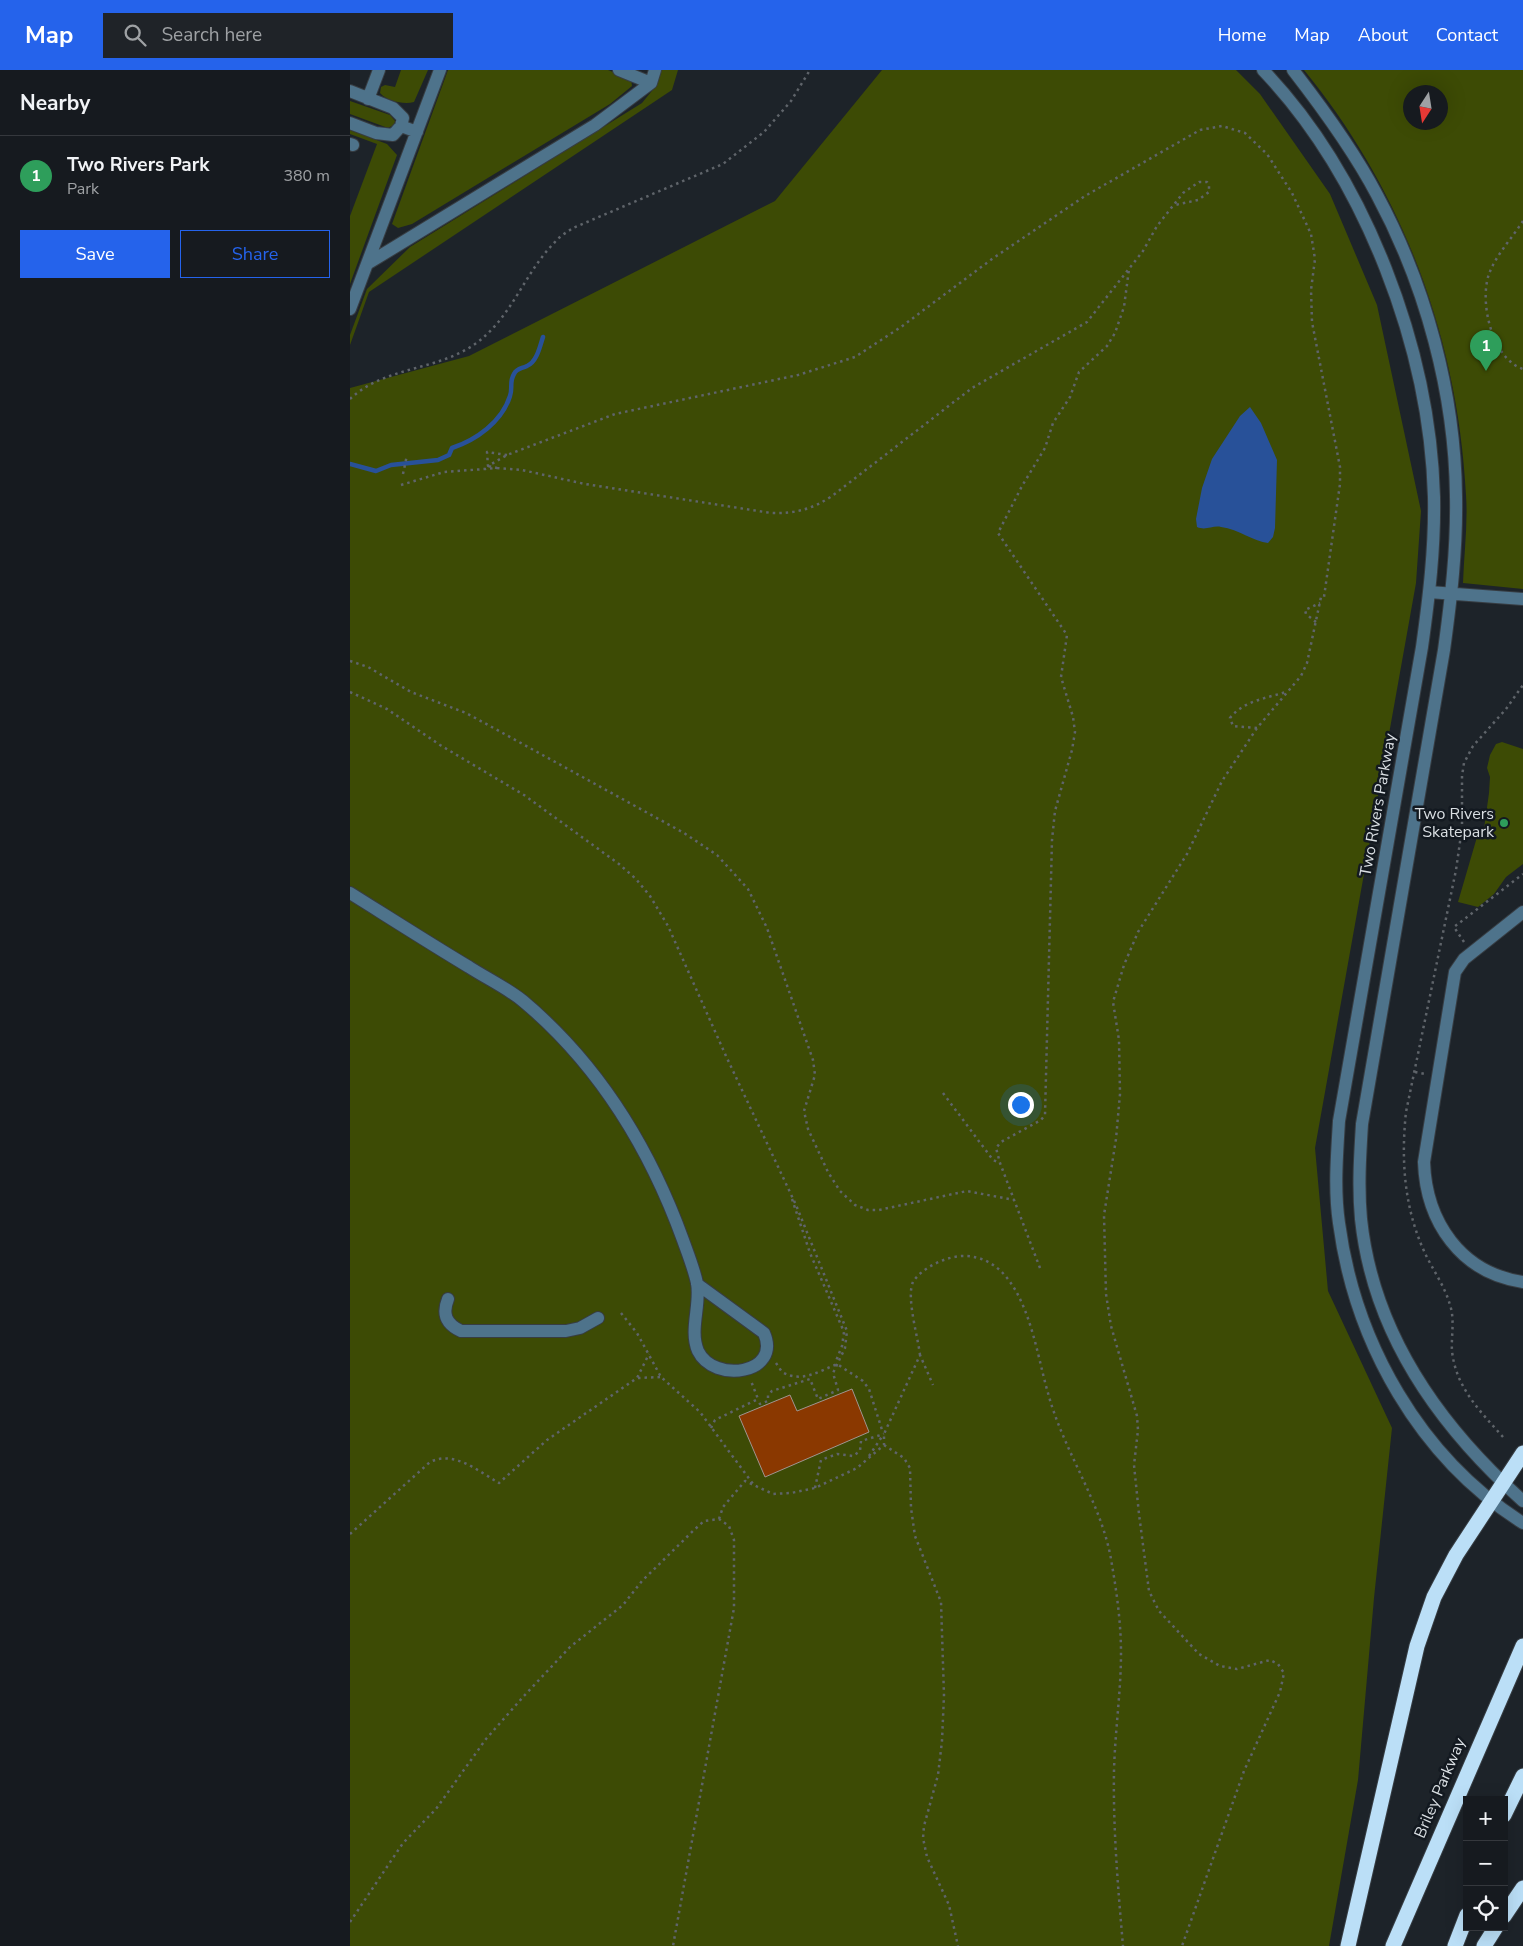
<!DOCTYPE html>
<html lang="en">
<head>
<meta charset="utf-8">
<style>
	body { margin:0; font-family:"Nunito Sans",sans-serif; background:#1f2328; color:#f1f3f6 }
	.controls { position:absolute; right:15px; bottom:15px; display:grid; overflow:hidden; border-radius:0px; box-shadow:0 5px 20px #0002 }
	.controls button { width:45px; height:45px; display:grid; place-items:center; padding:0; border:0; border-bottom:1px solid #35383d; background:#161a1f; color:#f1f3f6; font:25px sans-serif }
	.compass { position:absolute; left:1053px; top:15px; width:45px; height:45px; border-radius:50%; background:#161a1f; box-shadow:0 5px 20px #0002; rotate:192deg }
	.you { position:absolute; left:670px; top:1034px; width:18px; height:18px; margin:-12px; border:4px solid #fff; border-radius:50%; background:#1a73e8; box-shadow:0 0 0 8px #1a73e833 }
	.badge { display:grid; place-items:center; width:32px; height:32px; border-radius:50%; background:#2563eb; color:#fff; font-size:16px; font-weight:700 }
	.pin { position:absolute; translate:-50% -41px; filter:drop-shadow(0 1px 2px #0008) }
	.pin::after { content:''; position:absolute; top:26px; width:18px; height:15px; background:inherit; clip-path:polygon(0 0,100% 0,50% 100%) }
	.list { margin:0; padding:0; list-style:none }
	h2 { display:flex; justify-content:space-between; align-items:center; height:65px; margin:0; padding:0 20px; font-size:21px }
	h2 small { font-size:16px; font-weight:400; color:#9ea1a4 }
	.list li { display:grid; grid-template-columns:32px 1fr auto; gap:15px; align-items:center; box-sizing:border-box; height:80px; padding:0 20px; border-top:1px solid #35383d }
	.list b { display:block; font-size:19px; white-space:nowrap }
	.list p { margin:0; font-size:16px; white-space:nowrap; color:#9ea1a4 }
	.list em { font-size:16px; font-style:normal; color:#9ea1a4 }
	.actions { display:flex; gap:10px; padding:15px 20px }
	.actions a { flex:1; padding:11px 0; border:1px solid #2563eb; border-radius:0px; text-align:center; font-size:18px; color:#2563eb }
	.actions .main { background:#2563eb; color:#fff }
	.icon { flex:none; width:28px; height:28px; fill:none; stroke:currentColor; stroke-width:2; stroke-linecap:round; stroke-linejoin:round }
	.map { position:relative; flex:none; width:1173px; height:1876px; overflow:hidden }
	header { display:flex; align-items:center; gap:30px; box-sizing:border-box; height:70px; padding:0 25px; background:#2563eb; color:#fff }
	header strong { font-size:24px }
	nav { display:flex; gap:28px; margin-inline-start:auto; font-size:18px }
	.search { width:350px; height:45px; background:#1f2328; display:flex; align-items:center; gap:12px; box-sizing:border-box; padding:0 18px; border-radius:0px; color:#9ea1a4; font-size:19px }
	main { display:flex }
	aside { flex:1; background:#161a1f }
	.map>svg:first-child { display:block }
</style>
</head>
<body>
<header>
<strong>Map</strong>
<div class="search"><svg class="icon" aria-label="search" viewBox="0 0 24 24"><circle cx="10" cy="10" r="6"/><path d="M15 15l6 6"/></svg>Search here</div>
<nav><a>Home</a><a>Map</a><a>About</a><a>Contact</a></nav>
</header>
<main>
<aside>
<h2>Nearby<small></small></h2>
<ul class="list">
<li><span class="badge" style="background:#2e9e5b">1</span><div><b>Two Rivers Park</b><p>Park</p></div><em>380 m</em></li>
</ul>
<div class="actions"><a class="main">Save</a><a>Share</a></div>
</aside>
<div class="map">
<svg width="1173" height="1876" viewBox="0 0 1173 1876">
	<rect width="100%" height="100%" fill="#1d2329"/>
	<!-- green -->
	<path fill="#3d4b05" fill-rule="evenodd" d="M51,0H78L64,32C54,35 37,31 30,23L31,17L35,15L45,17Z
		M98,0H258L281,9L282,16L260,34L62,154L48,158L42,154Z
		M311,0H328L322,20L19,222L0,275V265L17,219L60,177L292,33L305,17Z
		M532,0H886L910,24L980,124L1027,235L1071,441L1066,513L965,1078L978,1221L1042,1358L1024,1528L1008,1710L979,1876H0V318L119,286L425,131Z
		M954,0H1173V519L1113,513C1114,484 1118,454 1116,425C1108,270 1053,121 954,0ZM1060,22H1090V52H1060Z
		M0,31L40,45L45,51L44,55L38,58L0,44Z
		M0,60L37,74L47,85L0,214V146L27,74L0,64Z
		M1152,672L1173,679V794L1156,807L1144,824L1128,837L1108,832L1127,767L1134,759L1139,723L1140,707L1137,698L1140,685L1146,674Z"/>
	<!-- water -->
	<path fill="#285199" d="M900,337L911,353L927,390L925,458L923,467L918,473C904,472 889,459 871,457C863,455 856,461 847,457L846,449L852,418L862,389L890,346Z"/>
	<g fill="none" stroke-linecap="round" stroke-linejoin="round">
		<!-- stream -->
		<path stroke="#285199" stroke-width="4.5" d="M0,394L26,401L41,395L88,390L99,385L102,378C126,370 152,352 160,326C163,318 159,312 164,304C167,298 171,299 177,296C187,292 190,276 193,267"/>
	</g>
	<!-- building -->
	<path fill="#8a3800" stroke="#a09590" d="M502,1319L519,1362L415,1407L389,1346L440,1325L447,1341Z"/>
	<g fill="none" stroke-linecap="round" stroke-linejoin="round">
		<defs>
			<path id="minor" d="M269,0L301,13
				M913,0C1016,108 1080,279 1084,427C1085,477 1079,527 1072,577L989,1051C987,1085 984,1119 989,1153C1005,1273 1070,1388 1173,1453
				M943,0C974,40 1004,81 1027,125C1076,216 1105,324 1106,426C1107,478 1101,529 1094,580L1012,1054C1010,1086 1008,1117 1011,1149C1023,1263 1090,1357 1173,1431
				M0,21L43,38L53,48L51,56
				M18,29L29,0
				M0,53L26,63L43,65L51,56L67,62
				M0,74L3,75
				M17,194L245,55L301,13L305,0
				M0,239L90,0
				M1079,522L1173,529
				M0,823C40,848 79,873 119,897C136,908 157,918 173,931C248,994 300,1079 333,1170C338,1184 344,1199 347,1213C351,1235 339,1260 348,1281C364,1314 432,1304 414,1263L347,1214
				M1173,842L1114,889L1105,902L1074,1092C1076,1152 1111,1203 1173,1212
				M98,1229C92,1244 96,1254 111,1261H216L230,1258L248,1248"/>
			<path id="highway" d="M1154,1745L1173,1706
				M1154,1846L1173,1818
				M998,1876L1067,1576L1084,1527L1106,1485L1173,1383
				M1043,1876L1173,1576
				M1105,1876L1117,1845
				M1134,1876L1146,1857"/>
		</defs>
		<!-- minor casing -->
		<use href="#minor" stroke="#373d43" stroke-width="14"/>
		<!-- highway casing -->
		<use href="#highway" stroke="#373d43" stroke-width="17"/>
		<!-- path -->
		<path stroke="#5f646a" stroke-width="2.5" stroke-dasharray="2.5 4" stroke-linecap="butt" d="M1173,151C1162,168 1146,185 1139,204C1129,232 1142,289 1173,299
			M0,329C35,296 87,301 125,274C162,248 174,203 205,172C210,166 217,162 223,158L373,94L414,62L441,31L460,0
			M157,385L137,382L138,396L157,385L265,344L448,305L505,287L551,257L642,189L735,126L850,60L872,56L895,63L917,84L942,123L961,164L965,189L961,220L962,252L990,397V414L974,527H971L957,593L951,606L907,658L872,711L837,784L788,862L774,895L763,932L769,970L770,1024L766,1069L754,1145L756,1224L761,1256L787,1346L788,1360L784,1395L789,1444L799,1521L809,1541L849,1584L870,1596L887,1599L920,1590L928,1594L934,1603L930,1622L894,1701L832,1876
			M147,398L172,400L235,414L421,443C444,444 463,439 482,426L622,318L737,252L793,181L807,156L833,123L849,112H857L859,115V122L848,130L825,135
			M53,404L57,385
			M51,415L94,402L135,399L138,396L147,398L135,399
			M966,552L956,544L955,540L970,533
			M0,591L18,597L61,622L116,643L140,656L334,763L367,785L398,819L417,858L463,990L465,1005L454,1041L458,1059L478,1102L490,1121L505,1135L518,1140H529L617,1121L664,1130
			M0,622L37,639L90,675L174,725L269,794L286,809L300,826L318,856L376,986L446,1135L497,1261L495,1278L483,1303L488,1320L468,1329L460,1309L422,1321L418,1325V1331L410,1334L408,1329
			M907,658L883,656L880,648C893,631 917,628 936,622
			M1114,872L1104,857L1173,804
			M1065,1002L1075,1004
			M593,1023L643,1090L650,1093
			M442,1129L460,1183L494,1262L492,1276L486,1291
			M690,1198L650,1093L646,1078L651,1072L691,1050L695,1045L702,770L705,741L722,680L725,662L723,647L711,607L717,565L648,463L672,416L695,378L703,353L720,327L729,302L757,276L765,263L774,237L779,199
			M271,1243L287,1263L311,1307L350,1342L403,1414
			M570,1285C568,1267 556,1227 563,1212C572,1197 599,1185 616,1186C676,1189 685,1280 698,1323C714,1383 753,1434 762,1495C767,1524 771,1554 771,1583C771,1622 765,1661 764,1701C763,1759 768,1818 773,1876
			M426,1293L432,1302C451,1313 468,1302 487,1294L513,1311L519,1319L533,1363
			M288,1308L311,1307
			M361,1358L365,1350L408,1329L401,1311
			M1153,1367C1130,1341 1106,1318 1102,1281C1101,1266 1105,1250 1100,1235C1095,1216 1082,1199 1074,1181C1054,1137 1051,1089 1056,1042L1106,800L1112,758V706L1114,693L1123,676L1156,639L1173,615
			M534,1375L554,1388L560,1398L561,1438L565,1466L591,1532L594,1625L592,1671L588,1705L574,1756L573,1768L577,1787L599,1835L608,1876
			M519,1386L533,1365
			M465,1418L471,1390L487,1384L503,1386L510,1381L511,1371L534,1364
			M369,1449L373,1437L395,1411L423,1424L441,1423L465,1418L507,1398L534,1375V1364L570,1285L583,1315
			M0,1464L80,1392C104,1380 128,1401 149,1413L197,1370L287,1308L299,1284
			M0,1852L53,1773L86,1739L136,1669L173,1627L220,1577L273,1535L292,1511L344,1460L354,1451L369,1449L379,1456L384,1470V1538L323,1876"/>
		<!-- minor -->
		<use href="#minor" stroke="#4e738b" stroke-width="12"/>
		<!-- highway -->
		<use href="#highway" stroke="#bbdff7" stroke-width="15"/>
	</g>
	<!-- markers -->
	<circle fill="#2e9e5b" stroke="#131920" stroke-width="2" cx="1154" cy="753" r="5"/>
	<g text-anchor="middle" dominant-baseline="central" stroke-width="5" stroke-linejoin="round" paint-order="stroke">
		<!-- street labels -->
		<g font-size="16" fill="#dadfe3" stroke="#131920">
			<text transform="translate(1028 735) rotate(-80)">Two Rivers Parkway</text>
			<text transform="translate(1090 1718) rotate(-67)">Briley Parkway</text>
		</g>
		<!-- poi labels -->
		<g font-size="16" fill="#dadfe3" stroke="#131920" text-anchor="end">
			<text x="1144" y="744">Two Rivers<tspan x="1144" dy="18">Skatepark</tspan></text>
		</g>
	</g>
</svg>
<div class="controls">
<button>+</button>
<button>−</button>
<button><svg class="icon" aria-label="locate" viewBox="0 0 24 24"><circle cx="12" cy="12" r="6"/><path d="M12 2v4M12 18v4M2 12h4M18 12h4"/></svg></button>
</div>
<svg class="compass" viewBox="-18 -18 36 36"><path d="M0-13l5 13h-10z" fill="#e53935"/><path d="M0 13l5-13h-10z" fill="#9ea1a4"/></svg>
<div class="you"></div>
<div class="pin badge" style="left:1136px;top:301px;background:#2e9e5b">1</div>
</div>
</main>
</body>
</html>
